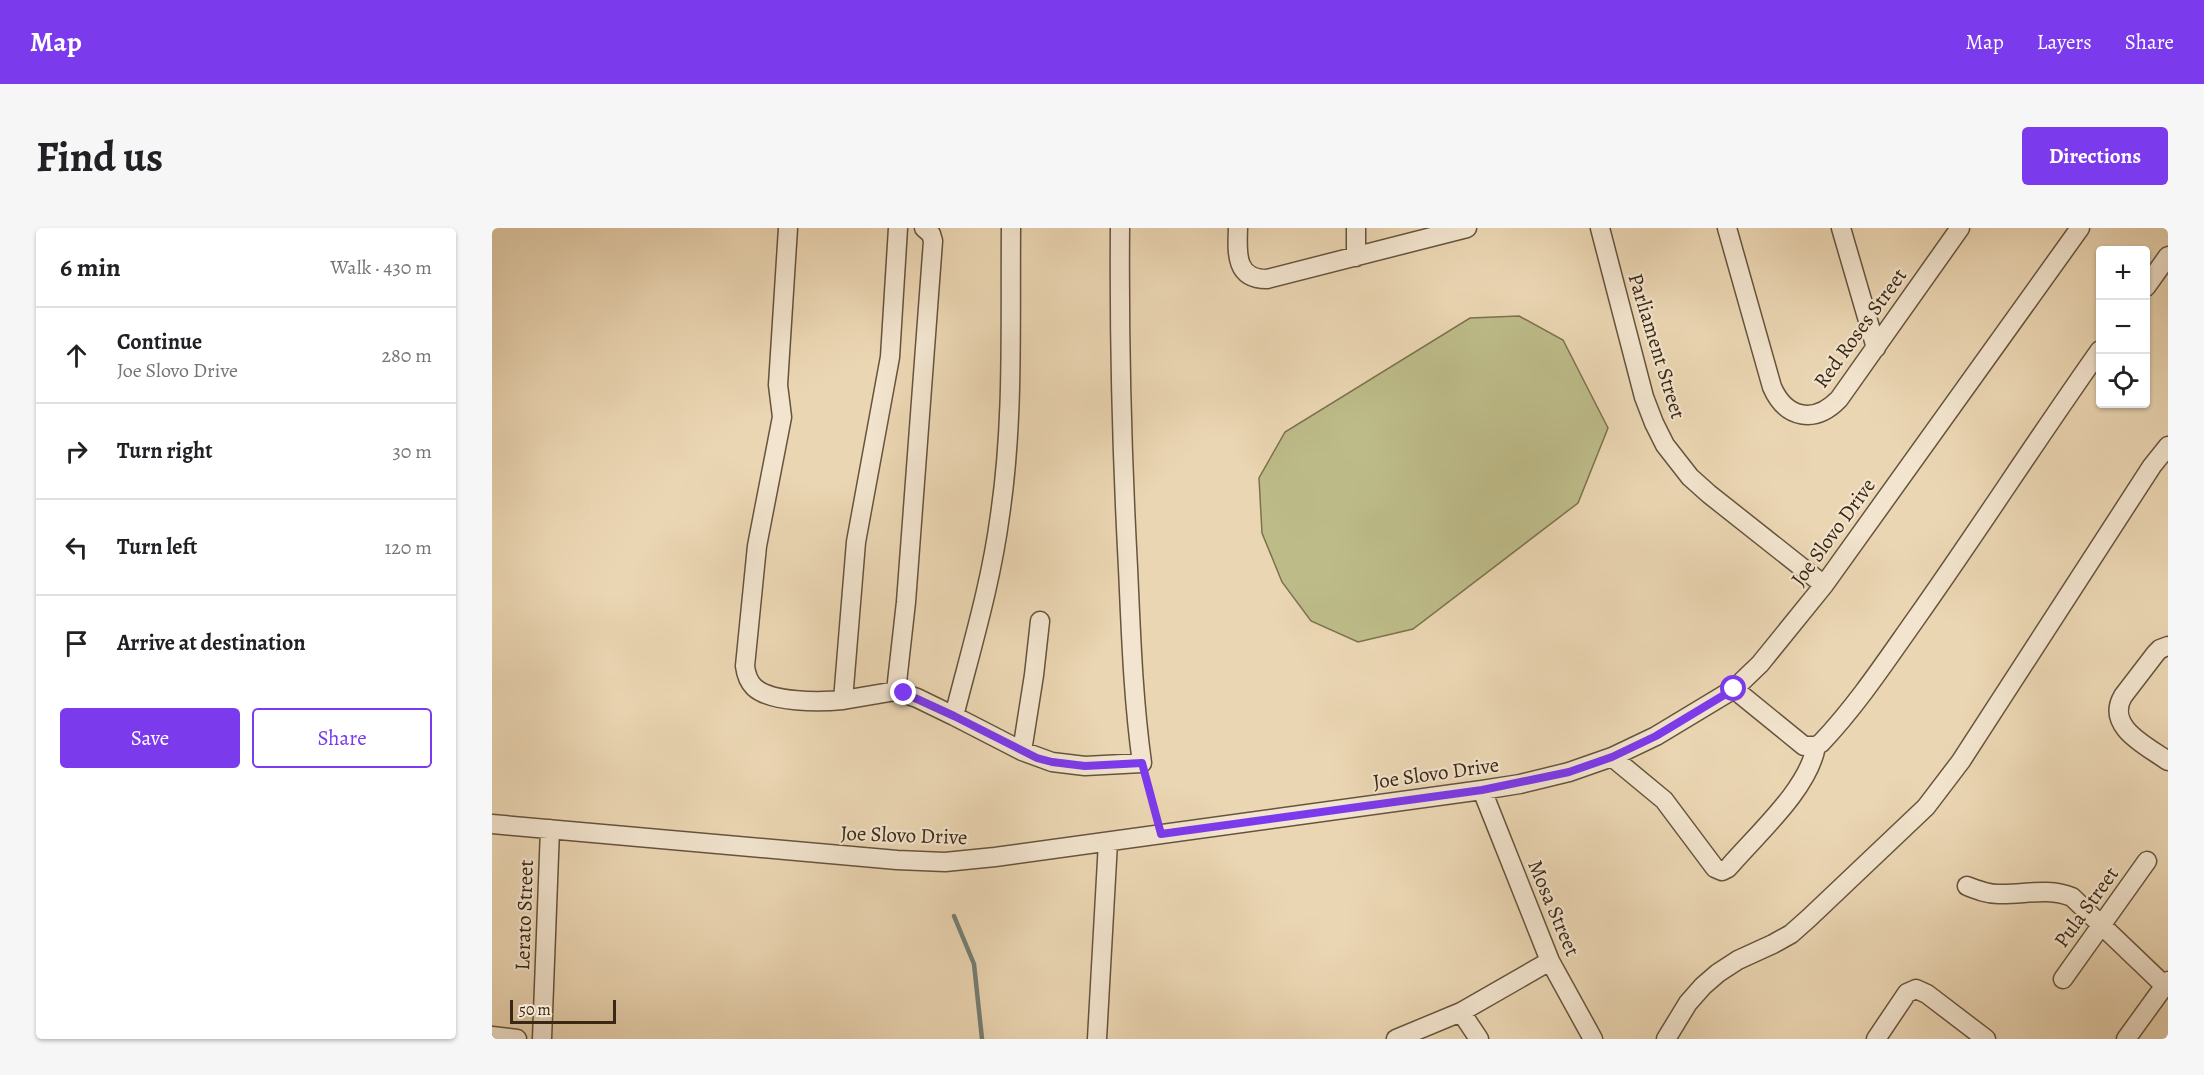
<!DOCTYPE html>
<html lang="en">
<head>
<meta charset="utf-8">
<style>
	body { margin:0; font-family:Alegreya,serif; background:#f6f6f6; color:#202124 }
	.controls { position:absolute; right:18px; top:18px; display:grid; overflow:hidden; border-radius:6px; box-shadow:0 2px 4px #0004 }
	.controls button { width:54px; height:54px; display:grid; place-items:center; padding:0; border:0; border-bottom:2px solid #e0e0e0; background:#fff; color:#202124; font:30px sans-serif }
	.scale { position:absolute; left:18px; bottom:15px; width:106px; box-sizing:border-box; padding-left:6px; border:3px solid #3a2814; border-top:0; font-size:16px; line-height:21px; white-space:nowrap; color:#3a2814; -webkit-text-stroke:4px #f2e4ce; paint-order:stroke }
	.stop { position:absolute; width:18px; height:18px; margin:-14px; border:4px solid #7c3aed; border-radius:50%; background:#fff }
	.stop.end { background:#7c3aed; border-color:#fff; box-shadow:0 2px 6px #0008 }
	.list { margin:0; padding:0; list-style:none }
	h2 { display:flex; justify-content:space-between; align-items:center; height:78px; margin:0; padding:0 24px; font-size:26px }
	h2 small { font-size:20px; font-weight:400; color:#757577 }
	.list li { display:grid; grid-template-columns:39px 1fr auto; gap:18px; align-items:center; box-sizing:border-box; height:96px; padding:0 24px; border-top:2px solid #e0e0e0 }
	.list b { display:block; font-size:22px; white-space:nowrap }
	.list p { margin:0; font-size:20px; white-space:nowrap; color:#757577 }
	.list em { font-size:20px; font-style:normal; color:#757577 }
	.actions { display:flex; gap:12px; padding:18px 24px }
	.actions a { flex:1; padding:14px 0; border:2px solid #7c3aed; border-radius:6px; text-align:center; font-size:21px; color:#7c3aed }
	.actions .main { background:#7c3aed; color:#fff }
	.icon { flex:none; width:33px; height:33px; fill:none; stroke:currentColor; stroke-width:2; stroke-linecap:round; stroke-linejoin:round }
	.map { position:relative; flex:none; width:1676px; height:811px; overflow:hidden; border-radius:6px }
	header { display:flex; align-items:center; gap:36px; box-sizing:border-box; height:84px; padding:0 30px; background:#7c3aed; color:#fff }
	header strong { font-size:28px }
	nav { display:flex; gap:33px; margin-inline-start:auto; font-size:21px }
	.intro { display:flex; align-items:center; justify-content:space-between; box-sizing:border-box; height:144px; padding:0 36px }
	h1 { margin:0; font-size:42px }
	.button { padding:15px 27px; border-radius:6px; background:#7c3aed; color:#fff; font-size:21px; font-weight:700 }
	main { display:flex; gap:36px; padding:0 36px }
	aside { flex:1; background:#fff; border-radius:6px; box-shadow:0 2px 4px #0004 }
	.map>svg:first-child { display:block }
</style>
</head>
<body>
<header>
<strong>Map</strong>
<nav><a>Map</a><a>Layers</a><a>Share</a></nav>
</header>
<div class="intro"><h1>Find us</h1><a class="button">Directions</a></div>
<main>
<aside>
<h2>6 min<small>Walk · 430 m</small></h2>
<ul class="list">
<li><svg class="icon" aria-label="ahead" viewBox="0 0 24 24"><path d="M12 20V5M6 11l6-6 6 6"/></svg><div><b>Continue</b><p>Joe Slovo Drive</p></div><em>280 m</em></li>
<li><svg class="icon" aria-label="right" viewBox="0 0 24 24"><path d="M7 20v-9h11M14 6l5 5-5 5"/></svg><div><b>Turn right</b></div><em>30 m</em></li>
<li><svg class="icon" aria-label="left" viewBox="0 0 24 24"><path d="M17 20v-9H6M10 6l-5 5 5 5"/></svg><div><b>Turn left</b></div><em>120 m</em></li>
<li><svg class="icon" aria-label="arrive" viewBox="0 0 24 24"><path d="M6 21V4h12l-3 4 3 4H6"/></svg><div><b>Arrive at destination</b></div></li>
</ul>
<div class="actions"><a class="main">Save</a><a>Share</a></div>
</aside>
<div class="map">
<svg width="1676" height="811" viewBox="0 0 1676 811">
	<rect width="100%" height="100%" fill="#ebd6b3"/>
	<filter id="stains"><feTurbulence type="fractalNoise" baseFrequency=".00333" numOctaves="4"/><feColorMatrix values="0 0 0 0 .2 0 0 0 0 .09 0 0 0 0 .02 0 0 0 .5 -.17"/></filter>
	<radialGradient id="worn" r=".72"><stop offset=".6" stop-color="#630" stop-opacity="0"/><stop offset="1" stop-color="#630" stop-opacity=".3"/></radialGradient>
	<!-- green -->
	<path fill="#bdbc89" stroke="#7c724e" stroke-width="1.5" d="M1027,88L1071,112L1116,200L1086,275L921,401L866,414L819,393L790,354L770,305L767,250L793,204L978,90Z"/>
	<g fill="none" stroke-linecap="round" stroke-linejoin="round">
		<!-- stream -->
		<path stroke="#747e74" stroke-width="4.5" d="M462,688L482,736L490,811"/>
		<defs>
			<path id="minor" d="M296,0L286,157L290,189L265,318L253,438C254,446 256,453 262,459C279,475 328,474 351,472L364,314L398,129L406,0
				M746,0C745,25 743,51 775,51L975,0
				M864,0V29
				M1108,0L1152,169L1162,195L1173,217L1198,249L1217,266L1332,357
				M1235,0L1280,159C1294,191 1323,196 1347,171L1468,0
				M1349,0L1384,120
				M1654,59L1676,28
				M1676,418L1668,421L1664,425L1631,468C1613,499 1655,518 1676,533
				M1242,461L1312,518H1324L1329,515C1365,477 1394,433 1423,392C1486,303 1545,211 1608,122
				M404,463L414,374L441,13L439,6L432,0
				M351,472L404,463L425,470L462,488L530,523L560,534L593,538L650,535C641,470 639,406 636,340C630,227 627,114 628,0
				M462,488C479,421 499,356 508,287C522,193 518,95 519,0
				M530,523L542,447L548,393
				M1120,529L1172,572L1223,640L1230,643L1236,640C1264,607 1317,561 1324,518
				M990,562L1058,733L1101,811
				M0,596L405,632L453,634L503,629L990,562L1028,556L1077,544L1120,529L1164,508L1242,461L1268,436L1332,357L1588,0
				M1475,658C1485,662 1495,666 1506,666C1532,667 1555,659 1580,669L1673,758
				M1571,751L1655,633
				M969,784L987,811
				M0,808L25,811
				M50,811L58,601
				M605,811L616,614
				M904,811L969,784L1058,733
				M1174,811L1196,775L1211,758L1226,745L1246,732L1281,716L1299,706L1317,690L1434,579L1469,533L1660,238L1676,218
				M1384,811L1415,765L1424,761L1435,766L1494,811
				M1634,811L1676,753"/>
		</defs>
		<!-- minor casing -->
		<use href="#minor" stroke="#66543c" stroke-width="21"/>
		<!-- path -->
		<path stroke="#3a2814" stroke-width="2" stroke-dasharray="1.5 3" stroke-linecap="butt" d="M654,551L666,592"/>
		<!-- minor -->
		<use href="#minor" stroke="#f2e4ce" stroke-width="18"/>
	</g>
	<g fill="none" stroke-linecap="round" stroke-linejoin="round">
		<!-- route -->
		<path stroke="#7c3aed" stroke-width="8" d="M412,465L462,488L545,530L560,534L593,538L650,535L669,606L990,562L1077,544L1120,529L1164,508L1242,461"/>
	</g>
	<g text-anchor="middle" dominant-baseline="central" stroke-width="4.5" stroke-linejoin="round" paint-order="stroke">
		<!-- street labels -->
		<g font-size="21" fill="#3a2814" stroke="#f2e4ce">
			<text transform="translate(1368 100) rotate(-54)">Red Roses Street</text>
			<text transform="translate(1165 118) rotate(73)">Parliament Street</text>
			<text transform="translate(1341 304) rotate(-54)">Joe Slovo Drive</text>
			<text transform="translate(944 545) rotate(-8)">Joe Slovo Drive</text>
			<text transform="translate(412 607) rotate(2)">Joe Slovo Drive</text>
			<text transform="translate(1594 679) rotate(-54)">Pula Street</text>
			<text transform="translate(1062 680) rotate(67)">Mosa Street</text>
			<text transform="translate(32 687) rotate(-88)">Lerato Street</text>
		</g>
	</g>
	<rect width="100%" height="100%" filter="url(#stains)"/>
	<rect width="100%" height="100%" fill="url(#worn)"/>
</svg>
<div class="controls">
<button>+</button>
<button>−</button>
<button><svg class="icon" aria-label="locate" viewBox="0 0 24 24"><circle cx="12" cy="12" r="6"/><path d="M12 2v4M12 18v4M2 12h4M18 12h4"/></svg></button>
</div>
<div class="scale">50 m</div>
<div class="stop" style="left:1242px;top:461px"></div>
<div class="stop end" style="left:412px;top:465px"></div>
</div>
</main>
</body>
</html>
